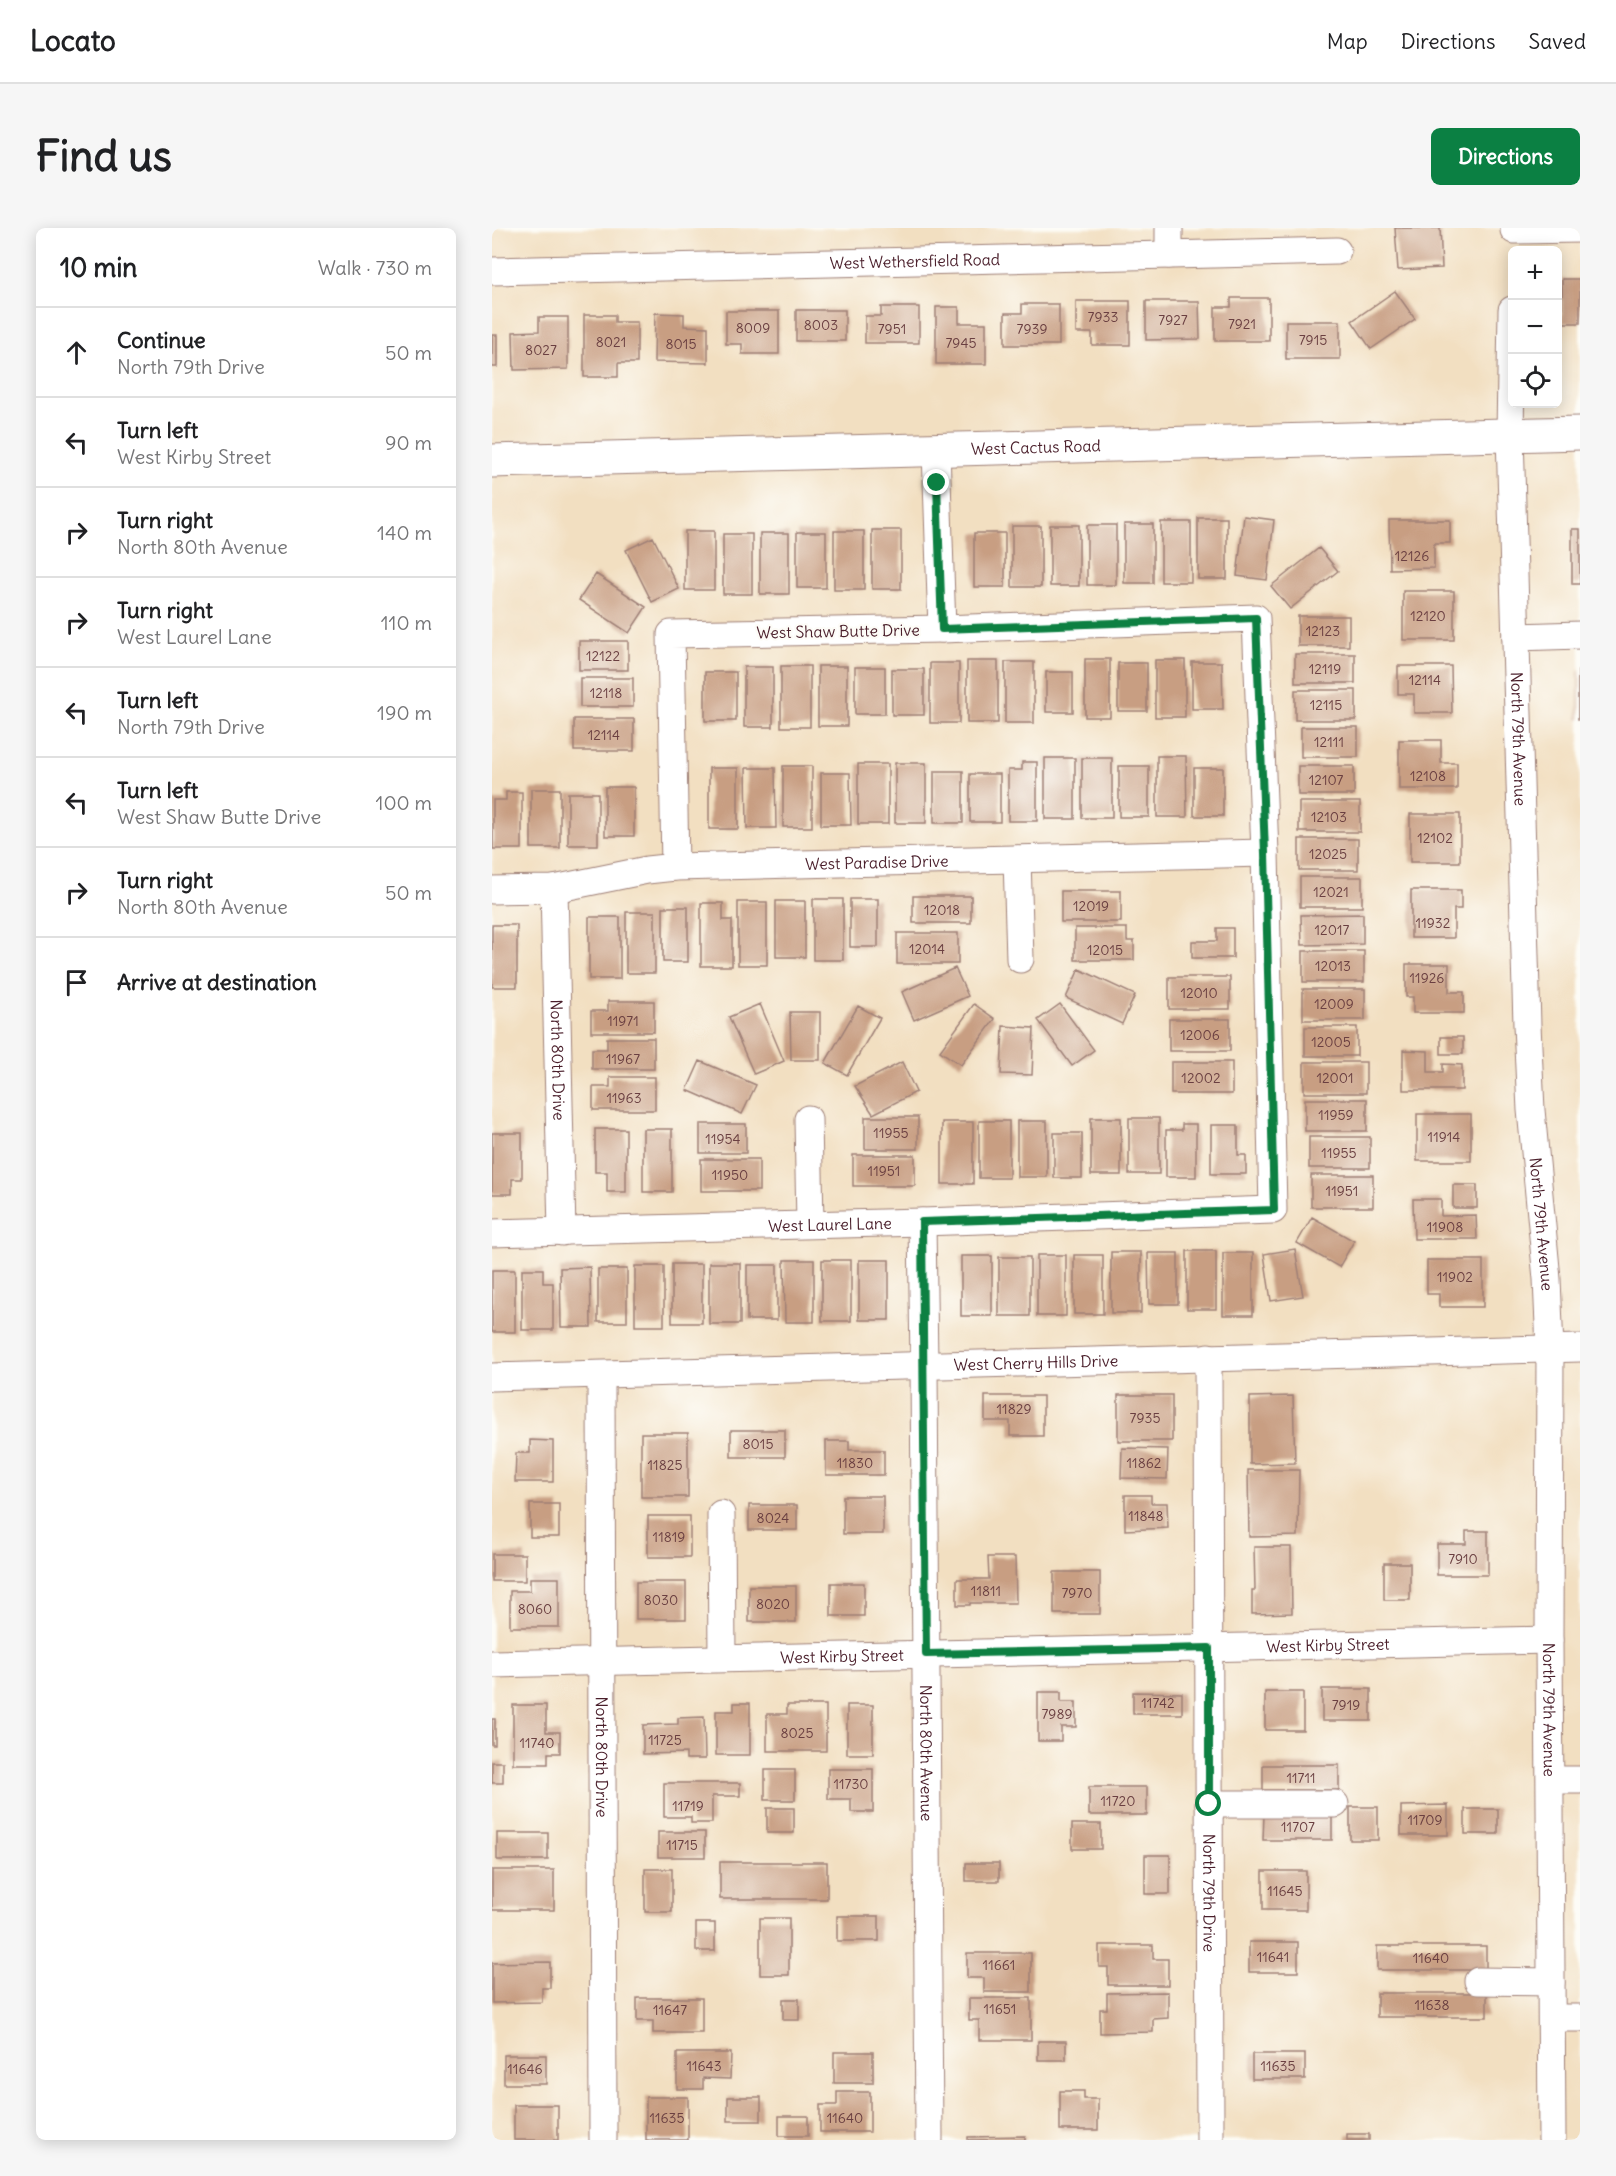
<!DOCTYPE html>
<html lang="en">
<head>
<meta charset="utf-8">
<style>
	body { margin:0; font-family:Delius,sans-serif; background:#f6f6f6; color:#202124 }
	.controls { position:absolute; right:18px; top:18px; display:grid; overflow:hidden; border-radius:9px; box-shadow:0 3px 15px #0003 }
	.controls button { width:54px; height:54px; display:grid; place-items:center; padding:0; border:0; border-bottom:2px solid #e0e0e0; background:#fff; color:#202124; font:30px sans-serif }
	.stop { position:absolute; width:18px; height:18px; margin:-14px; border:4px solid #0b8043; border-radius:50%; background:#fff }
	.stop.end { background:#0b8043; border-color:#fff; box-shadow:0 2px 6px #0008 }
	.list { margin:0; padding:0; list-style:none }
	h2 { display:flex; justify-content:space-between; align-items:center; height:78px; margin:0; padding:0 24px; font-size:26px }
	h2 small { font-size:20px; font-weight:400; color:#757577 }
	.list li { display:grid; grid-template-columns:39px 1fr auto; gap:18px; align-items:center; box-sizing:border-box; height:90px; padding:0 24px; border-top:2px solid #e0e0e0 }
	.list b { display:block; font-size:22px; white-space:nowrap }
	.list p { margin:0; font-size:20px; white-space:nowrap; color:#757577 }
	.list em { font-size:20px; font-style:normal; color:#757577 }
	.icon { flex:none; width:33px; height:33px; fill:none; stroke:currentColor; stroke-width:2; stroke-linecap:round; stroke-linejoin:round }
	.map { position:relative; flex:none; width:1088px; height:1912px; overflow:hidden; border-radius:9px }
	header { display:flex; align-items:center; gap:36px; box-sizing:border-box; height:84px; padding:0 30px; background:#fff; border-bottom:2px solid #e0e0e0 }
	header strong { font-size:28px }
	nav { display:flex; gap:33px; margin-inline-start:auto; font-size:21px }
	.intro { display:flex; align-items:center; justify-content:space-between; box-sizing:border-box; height:144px; padding:0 36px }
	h1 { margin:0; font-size:42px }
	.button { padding:15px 27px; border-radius:9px; background:#0b8043; color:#fff; font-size:21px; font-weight:700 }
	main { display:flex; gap:36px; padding:0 36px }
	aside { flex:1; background:#fff; border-radius:9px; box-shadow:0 3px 15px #0003 }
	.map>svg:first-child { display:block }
</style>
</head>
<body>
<header>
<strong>Locato</strong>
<nav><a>Map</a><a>Directions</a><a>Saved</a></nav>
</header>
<div class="intro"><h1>Find us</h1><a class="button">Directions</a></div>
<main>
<aside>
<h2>10 min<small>Walk · 730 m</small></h2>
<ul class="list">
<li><svg class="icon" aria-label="ahead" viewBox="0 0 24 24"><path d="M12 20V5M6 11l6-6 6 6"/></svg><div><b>Continue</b><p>North 79th Drive</p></div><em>50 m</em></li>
<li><svg class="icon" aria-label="left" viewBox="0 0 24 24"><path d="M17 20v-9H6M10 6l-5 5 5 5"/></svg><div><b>Turn left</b><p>West Kirby Street</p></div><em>90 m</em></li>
<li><svg class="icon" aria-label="right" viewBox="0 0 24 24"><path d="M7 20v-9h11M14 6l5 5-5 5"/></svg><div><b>Turn right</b><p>North 80th Avenue</p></div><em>140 m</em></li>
<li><svg class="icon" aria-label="right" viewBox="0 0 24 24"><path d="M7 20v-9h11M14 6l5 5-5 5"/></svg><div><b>Turn right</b><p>West Laurel Lane</p></div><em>110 m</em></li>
<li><svg class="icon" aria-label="left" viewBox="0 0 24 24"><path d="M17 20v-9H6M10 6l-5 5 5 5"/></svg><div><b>Turn left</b><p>North 79th Drive</p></div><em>190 m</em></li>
<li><svg class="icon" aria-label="left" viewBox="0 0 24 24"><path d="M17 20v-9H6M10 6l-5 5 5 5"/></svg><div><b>Turn left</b><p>West Shaw Butte Drive</p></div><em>100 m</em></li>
<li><svg class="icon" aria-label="right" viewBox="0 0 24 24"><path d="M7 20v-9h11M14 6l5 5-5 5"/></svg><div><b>Turn right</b><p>North 80th Avenue</p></div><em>50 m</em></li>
<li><svg class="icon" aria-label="arrive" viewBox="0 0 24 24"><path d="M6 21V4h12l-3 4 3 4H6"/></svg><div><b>Arrive at destination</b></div></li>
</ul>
</aside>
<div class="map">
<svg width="1088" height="1912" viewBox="0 0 1088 1912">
	<rect width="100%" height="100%" fill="#fdfcf7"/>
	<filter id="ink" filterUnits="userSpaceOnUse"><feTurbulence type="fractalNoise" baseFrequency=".0167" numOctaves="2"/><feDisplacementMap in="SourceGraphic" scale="12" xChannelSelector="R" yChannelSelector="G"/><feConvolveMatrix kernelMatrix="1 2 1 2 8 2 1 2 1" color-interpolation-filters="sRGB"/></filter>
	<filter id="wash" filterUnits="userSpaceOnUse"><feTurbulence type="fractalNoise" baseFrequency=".008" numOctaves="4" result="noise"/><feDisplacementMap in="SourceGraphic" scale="24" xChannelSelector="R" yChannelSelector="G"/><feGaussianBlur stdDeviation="1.35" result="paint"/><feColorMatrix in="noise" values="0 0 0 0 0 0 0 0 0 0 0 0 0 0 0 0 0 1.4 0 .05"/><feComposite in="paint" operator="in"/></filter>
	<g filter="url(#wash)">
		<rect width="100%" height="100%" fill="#f2dfc1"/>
		<g id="blocks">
			<!-- building -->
			<path fill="#c89e82" d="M903,0H948L950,40L906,42Z
				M1070,51H1088V95H1070Z
				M903,63L923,91L879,121L860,93Z
				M739,70H777V113H723V79H739Z
				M584,73H638V117H600V105H584Z
				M654,73H707L708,111L654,112Z
				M530,76H567V117H513V85H530Z
				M389,79H427V115H373V88H389Z
				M444,79H467V95H494V136H444Z
				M304,82H353V113H304Z
				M234,83H287V126H250V116H234Z
				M163,85L192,86V98L216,99V135L162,134Z
				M92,87H123V94H145V135H126V149H92Z
				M47,89H76V141L22,142L21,104L47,103Z
				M794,93H848V131H794Z
				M0,107H5V139H0Z
				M752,288L782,292L775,352L745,348Z
				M706,290H735V351H706Z
				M897,292H958V315H942V340L898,341Z
				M669,294H699V354H669Z
				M632,296H661V355H632Z
				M558,297H587V358H558Z
				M595,297H624V357H595Z
				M520,298H549V359H520Z
				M1080,301H1088V356H1080Z
				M380,302H409V361H380Z
				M193,303H222V362H193Z
				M342,303H372V362H342Z
				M305,304H334V360H305Z
				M268,305H297V366H268Z
				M482,305H513V359H482Z
				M231,306H260V366H231Z
				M161,309L187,361L160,374L134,322Z
				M827,320L846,343L798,381L779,358Z
				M104,346L154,379L137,405L87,372Z
				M911,363H962V412H911Z
				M806,388H857V418H806Z
				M87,413H136V442H87Z
				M803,426H863V455H803Z
				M593,431H618V489H593Z
				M663,432H693V489H663Z
				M475,433H506V495H475Z
				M513,434H542V495H513Z
				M700,434H730L731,481H700Z
				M438,435H467V495H438Z
				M626,435H655V483H626Z
				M289,438H318V499H289Z
				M326,438H355V498H326Z
				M906,438H959L960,485H922V466H906Z
				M252,439H281V499H252Z
				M363,439H393V486H363Z
				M400,441H432V487H400Z
				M1086,443H1088V491H1086Z
				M213,444H244V493H213Z
				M554,444H581V484H554Z
				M88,450H141V479H88Z
				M803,462H864V492H803Z
				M82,491H142V523H82Z
				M809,499H866V529H809Z
				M907,512H949V535H965V561H907Z
				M665,528H694L695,589H665Z
				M553,530H583V591H553Z
				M590,530H620V590H590Z
				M530,534H545V593H516V542H530Z
				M403,535H434V595H403Z
				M366,536H396V596H366Z
				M291,538H320V599H291Z
				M627,538H657V589H627Z
				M806,538H862V567H806Z
				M217,540H246V601H217Z
				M254,540H283L284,600H255Z
				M702,540H731V588H702Z
				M442,543H471V595H442Z
				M329,545H358L359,597H329Z
				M478,546H508V594H478Z
				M113,559H142V608H113Z
				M39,561H68V620H39Z
				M14,564H30V621H1V572H14Z
				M76,565H106V617H76Z
				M807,574H868V604H807Z
				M918,586H968V634H918Z
				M807,611H866V642H807Z
				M808,649H870V679H808Z
				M919,662H969V681H962V710H919Z
				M569,663H629V694H569Z
				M421,668H479V695H421Z
				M321,671H351V732H321Z
				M358,671H386V719H358Z
				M284,673H313V729H284Z
				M246,674H275V737H246Z
				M209,675H231V692H240V738H209Z
				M171,679H196V734H171Z
				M134,684H163V745H134Z
				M871,686V716L810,717L809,687Z
				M97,689H128V751H97Z
				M0,697H25V759H0Z
				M583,700H635V713H642V732H583Z
				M725,700H741V730H700V713H725Z
				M405,705H466V736H405Z
				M811,723H872V754H811Z
				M914,736H957V764H972V785H921V769H914Z
				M463,740L476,768L422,792L410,764Z
				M587,741L643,767L630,796L574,770Z
				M677,749H738V781H677Z
				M811,761H873V792H811Z
				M116,773H162V804H99V783H116Z
				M268,776L292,833L262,846L237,789Z
				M482,776L503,791L469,837L448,823Z
				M568,776L602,822L580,838L546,792Z
				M366,778L388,790L355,847L333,835Z
				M298,784H328V832H299Z
				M677,791H738V823H677Z
				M511,798L542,800L540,847L509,846Z
				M813,799H865V828H813Z
				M949,809H971V826H949Z
				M115,810H162V841H100V821H115Z
				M911,822L936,823V844H951V836L970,837V862H911Z
				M208,833L264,857L250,886L195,862Z
				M410,834L424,864L381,886L363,858Z
				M679,834H740V866H679Z
				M812,834H874V865H812Z
				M118,849H163V882H101V859H118Z
				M813,871H875V903H813Z
				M925,886H979V933H925Z
				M373,889H426V921H373Z
				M599,890H629V947H599Z
				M637,890H667V946H637Z
				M487,893H517V950H487Z
				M525,893H555V949H525Z
				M450,894H481V956H450Z
				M208,896H254V925H208Z
				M690,896H704V949H674V902H690Z
				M719,897H746V927H754V946H719Z
				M103,901H134V964H115V944H103Z
				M151,901H180V964H151Z
				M0,905H30V951H20V966H0Z
				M562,905H590V950H562Z
				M817,909H878V940H817Z
				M361,927H423V958H361Z
				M209,931H267V963H209Z
				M819,947H881V979H819Z
				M961,957H985V980H961Z
				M921,971H949V988L984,987L985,1011H922Z
				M820,989L862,1013L847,1039L805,1015Z
				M803,1021L811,1068L779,1073L772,1026Z
				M695,1023H724V1081H695Z
				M619,1024H649V1085H619Z
				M656,1025H686V1076H657Z
				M731,1025H761V1087H731Z
				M545,1027H574V1088H545Z
				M582,1027H611V1086H582Z
				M469,1028H500V1088H469Z
				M507,1029H538V1088H507Z
				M292,1032H322V1094H293Z
				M330,1032H359V1093H330Z
				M367,1032H397V1092H367Z
				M935,1032H991V1079H947V1066H935Z
				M217,1035H248V1096H217Z
				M180,1036H210V1095H180Z
				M255,1037H285V1092H255Z
				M143,1038H172V1098H143Z
				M98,1039L99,1099H69L68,1040Z
				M30,1041H51V1055H61V1102H30Z
				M106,1041H135V1094H106Z
				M0,1042H23V1104H0Z
				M626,1167H680V1213H626Z
				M493,1168H551V1208H518V1193H493Z
				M801,1168L803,1235L758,1236V1169Z
				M239,1202H293V1229H239Z
				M149,1205H196V1269H149Z
				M38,1212L61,1213V1254H23L24,1225H38Z
				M334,1213H357V1222H392V1247H334Z
				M630,1220L676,1221L675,1251L629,1250Z
				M756,1242H807L806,1308L757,1309Z
				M633,1267H659V1275H675L676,1300L633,1302Z
				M351,1268H391V1306H351Z
				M38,1276H67V1309H38Z
				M257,1277H305V1302H257Z
				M156,1288H198V1329H156Z
				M974,1303H996V1347H945V1316H974Z
				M762,1319H799L800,1385L760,1386V1362H763Z
				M0,1326H33V1353H0Z
				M496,1329H523L524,1375H478V1377H465V1351H497Z
				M892,1335H918V1372H892Z
				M562,1344H608V1386H562Z
				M38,1350H67V1399H18V1363H38Z
				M144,1354H194V1391H144Z
				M339,1355H372V1388H339Z
				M257,1358H304V1394H257Z
				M830,1461H879V1493H830Z
				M546,1464H569V1474H584V1499H569V1513H546Z
				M641,1464L690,1465V1486H641Z
				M773,1464H811V1502H773Z
				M242,1475H258V1527H224V1483H242Z
				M21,1477H54V1504H68V1525H56V1536H21Z
				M295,1477H334V1523H275V1486H295Z
				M355,1477H381V1526H355Z
				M212,1489L213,1531H194V1525L151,1526V1497L186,1496V1490Z
				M0,1491H3V1517H0Z
				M0,1534H11V1555H0Z
				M771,1537H847V1562H771Z
				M336,1541H381V1584H359V1571H336Z
				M273,1542H303V1572H273Z
				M172,1555H248V1568H220V1595H199V1589H172Z
				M597,1559H655V1587H597Z
				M956,1577V1607H909V1578Z
				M858,1579H886V1612H858Z
				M275,1580H302V1605H275Z
				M973,1581H1006V1606H973Z
				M772,1587H840V1612H771Z
				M580,1596H609V1621H580Z
				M166,1604H213V1629H166Z
				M5,1605H56V1632H5Z
				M653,1627H678V1666H653Z
				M228,1634H335V1671H228Z
				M474,1635H507V1653H474Z
				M153,1641H180V1684H153Z
				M0,1642H62V1682H0Z
				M771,1643H814V1682H771Z
				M345,1688H387V1713H345Z
				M268,1690H297V1747H268Z
				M204,1695H223V1723H204Z
				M757,1714H806V1744H757Z
				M607,1717H661V1731H676V1757H616V1739H607Z
				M885,1718H994V1742H885Z
				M475,1725H539V1764H492V1750H475Z
				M58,1734V1760H50V1774L0,1775V1735Z
				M676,1764V1790L661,1791V1804L608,1805V1781H615V1765Z
				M885,1765H995V1789H885Z
				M145,1770H210V1805H161V1793H145Z
				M477,1770H539V1812H487V1792H477Z
				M291,1771H307V1792H291Z
				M546,1813H574V1832H546Z
				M342,1824H381V1855H342Z
				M185,1825H239L238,1851L211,1850V1861H185Z
				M760,1826H813V1851H760Z
				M12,1827H54V1856H12Z
				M568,1863H592V1871H606V1902H568Z
				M345,1864H378V1904H328V1877H345Z
				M154,1869H196V1912H154Z
				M236,1869H269V1893H236Z
				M22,1877H66V1912H22Z
				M287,1888H316V1908H287Z
				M855,1906H877V1912H855Z
				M533,1908V1912H476V1909Z"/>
		</g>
	</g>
	<g filter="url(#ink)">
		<use href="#blocks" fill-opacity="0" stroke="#9e7f76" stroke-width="1.5"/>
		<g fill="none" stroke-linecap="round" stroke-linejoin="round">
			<defs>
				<g id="minor">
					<path d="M677,0V27"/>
					<path d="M1022,2L1088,1"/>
					<path id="s1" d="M0,43L845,23"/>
					<path id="s2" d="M1020,82L1018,207L1035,797L1039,882L1055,1051L1058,1121L1057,1412L1060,1912"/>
					<path d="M444,222L450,401"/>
					<path d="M1024,409L1088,407"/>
					<path d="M525,631L528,731"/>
					<path id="s3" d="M62,661L70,1004"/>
					<path id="s4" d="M0,662L62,661L155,642L183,639L773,625"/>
					<path d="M316,891L318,996"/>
					<path id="s5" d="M430,994L432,1137L437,1912"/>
					<path id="s6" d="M0,1005L430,994L781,982L773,625L764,390L450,401L179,406L183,639"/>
					<path id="s7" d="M716,1129L718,1912"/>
					<path id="s8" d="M109,1147L111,1912"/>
					<path id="s9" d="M0,1149L1088,1120"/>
					<path d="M229,1286L230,1430"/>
					<path id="s10" d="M0,1436L1057,1412"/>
					<path d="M1059,1552H1088"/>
					<path d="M717,1576H843"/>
					<path d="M986,1753L1059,1754"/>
					<path d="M1060,1790H1088"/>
				</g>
				<g id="major">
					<path id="s11" d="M0,233L1088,205"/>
				</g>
			</defs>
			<!-- minor casing -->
			<use href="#minor" stroke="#9e7f76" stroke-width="29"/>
			<!-- major casing -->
			<use href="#major" stroke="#9e7f76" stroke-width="35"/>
			<!-- minor -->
			<use href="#minor" stroke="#fff" stroke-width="27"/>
			<!-- major -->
			<use href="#major" stroke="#fff" stroke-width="33"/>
		</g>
	</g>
	<g fill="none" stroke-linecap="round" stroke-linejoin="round" filter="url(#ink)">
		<!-- route -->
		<path stroke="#0b8043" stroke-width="8" d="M445,255L450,401L764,390L773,625L782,982L430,994L434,1426L717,1420V1576"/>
	</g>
	<g text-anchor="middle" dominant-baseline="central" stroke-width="4.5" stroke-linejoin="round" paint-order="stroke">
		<!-- number labels -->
		<g font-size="14" fill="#6a3f41">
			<text x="611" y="89">7933</text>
			<text x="681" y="92">7927</text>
			<text x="750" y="96">7921</text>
			<text x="329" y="97">8003</text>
			<text x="261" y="100">8009</text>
			<text x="400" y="101">7951</text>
			<text x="540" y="101">7939</text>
			<text x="821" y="112">7915</text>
			<text x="119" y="114">8021</text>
			<text x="469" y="115">7945</text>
			<text x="189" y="116">8015</text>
			<text x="49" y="122">8027</text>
			<text x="920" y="328">12126</text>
			<text x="936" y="388">12120</text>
			<text x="831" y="403">12123</text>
			<text x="111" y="428">12122</text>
			<text x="833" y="441">12119</text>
			<text x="933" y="452">12114</text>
			<text x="114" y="465">12118</text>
			<text x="834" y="477">12115</text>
			<text x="112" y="507">12114</text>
			<text x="837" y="514">12111</text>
			<text x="936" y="548">12108</text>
			<text x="834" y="552">12107</text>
			<text x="837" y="589">12103</text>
			<text x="943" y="610">12102</text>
			<text x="836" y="626">12025</text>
			<text x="839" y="664">12021</text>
			<text x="599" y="678">12019</text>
			<text x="450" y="682">12018</text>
			<text x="941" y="695">11932</text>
			<text x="840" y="702">12017</text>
			<text x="435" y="721">12014</text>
			<text x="613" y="722">12015</text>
			<text x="841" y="738">12013</text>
			<text x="935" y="750">11926</text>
			<text x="707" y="765">12010</text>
			<text x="842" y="776">12009</text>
			<text x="131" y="793">11971</text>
			<text x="708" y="807">12006</text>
			<text x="839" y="814">12005</text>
			<text x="131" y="831">11967</text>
			<text x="709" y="850">12002</text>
			<text x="843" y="850">12001</text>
			<text x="132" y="870">11963</text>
			<text x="844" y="887">11959</text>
			<text x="399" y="905">11955</text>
			<text x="952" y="909">11914</text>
			<text x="231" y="911">11954</text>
			<text x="847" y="925">11955</text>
			<text x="392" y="943">11951</text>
			<text x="238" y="947">11950</text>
			<text x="850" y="963">11951</text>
			<text x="953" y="999">11908</text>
			<text x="963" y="1049">11902</text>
			<text x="522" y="1181">11829</text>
			<text x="653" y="1190">7935</text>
			<text x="266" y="1216">8015</text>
			<text x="363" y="1235">11830</text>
			<text x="652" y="1235">11862</text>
			<text x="173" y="1237">11825</text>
			<text x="654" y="1288">11848</text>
			<text x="281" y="1290">8024</text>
			<text x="177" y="1309">11819</text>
			<text x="971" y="1331">7910</text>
			<text x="494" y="1363">11811</text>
			<text x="585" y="1365">7970</text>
			<text x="169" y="1372">8030</text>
			<text x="281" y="1376">8020</text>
			<text x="43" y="1381">8060</text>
			<text x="666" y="1475">11742</text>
			<text x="854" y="1477">7919</text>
			<text x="565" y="1486">7989</text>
			<text x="305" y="1505">8025</text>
			<text x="173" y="1512">11725</text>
			<text x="45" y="1515">11740</text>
			<text x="809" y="1550">11711</text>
			<text x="359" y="1556">11730</text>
			<text x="626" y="1573">11720</text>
			<text x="196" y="1578">11719</text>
			<text x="933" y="1592">11709</text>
			<text x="806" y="1599">11707</text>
			<text x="190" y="1617">11715</text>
			<text x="793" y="1663">11645</text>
			<text x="781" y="1729">11641</text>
			<text x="939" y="1730">11640</text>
			<text x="507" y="1737">11661</text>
			<text x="940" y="1777">11638</text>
			<text x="508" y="1781">11651</text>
			<text x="178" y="1782">11647</text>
			<text x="212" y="1838">11643</text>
			<text x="786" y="1838">11635</text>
			<text x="33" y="1841">11646</text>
			<text x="175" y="1890">11635</text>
			<text x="353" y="1890">11640</text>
		</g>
		<!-- street labels -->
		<g font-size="16" fill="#4a1f2b" stroke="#fdfcf7">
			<text stroke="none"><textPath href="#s1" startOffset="423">West Wethersfield Road</textPath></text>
			<text stroke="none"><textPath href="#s11" startOffset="544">West Cactus Road</textPath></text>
			<text transform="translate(346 403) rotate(-1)">West Shaw Butte Drive</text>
			<text stroke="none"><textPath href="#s2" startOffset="429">North 79th Avenue</textPath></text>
			<text stroke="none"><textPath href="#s4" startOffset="387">West Paradise Drive</textPath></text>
			<text stroke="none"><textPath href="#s3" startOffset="171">North 80th Drive</textPath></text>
			<text stroke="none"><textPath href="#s6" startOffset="338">West Laurel Lane</textPath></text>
			<text stroke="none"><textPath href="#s2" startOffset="915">North 79th Avenue</textPath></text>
			<text stroke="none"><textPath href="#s9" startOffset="544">West Cherry Hills Drive</textPath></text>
			<text stroke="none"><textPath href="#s10" startOffset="836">West Kirby Street</textPath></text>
			<text stroke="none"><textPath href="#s10" startOffset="350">West Kirby Street</textPath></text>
			<text stroke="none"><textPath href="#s2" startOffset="1401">North 79th Avenue</textPath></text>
			<text stroke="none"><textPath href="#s5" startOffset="531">North 80th Avenue</textPath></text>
			<text stroke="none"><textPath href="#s8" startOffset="382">North 80th Drive</textPath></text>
			<text stroke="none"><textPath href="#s7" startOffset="536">North 79th Drive</textPath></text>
		</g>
	</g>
</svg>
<div class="controls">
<button>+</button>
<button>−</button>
<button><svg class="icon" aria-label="locate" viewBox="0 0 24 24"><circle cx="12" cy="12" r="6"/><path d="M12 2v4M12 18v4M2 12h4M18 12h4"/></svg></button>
</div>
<div class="stop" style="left:717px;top:1576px"></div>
<div class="stop end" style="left:445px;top:255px"></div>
</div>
</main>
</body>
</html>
